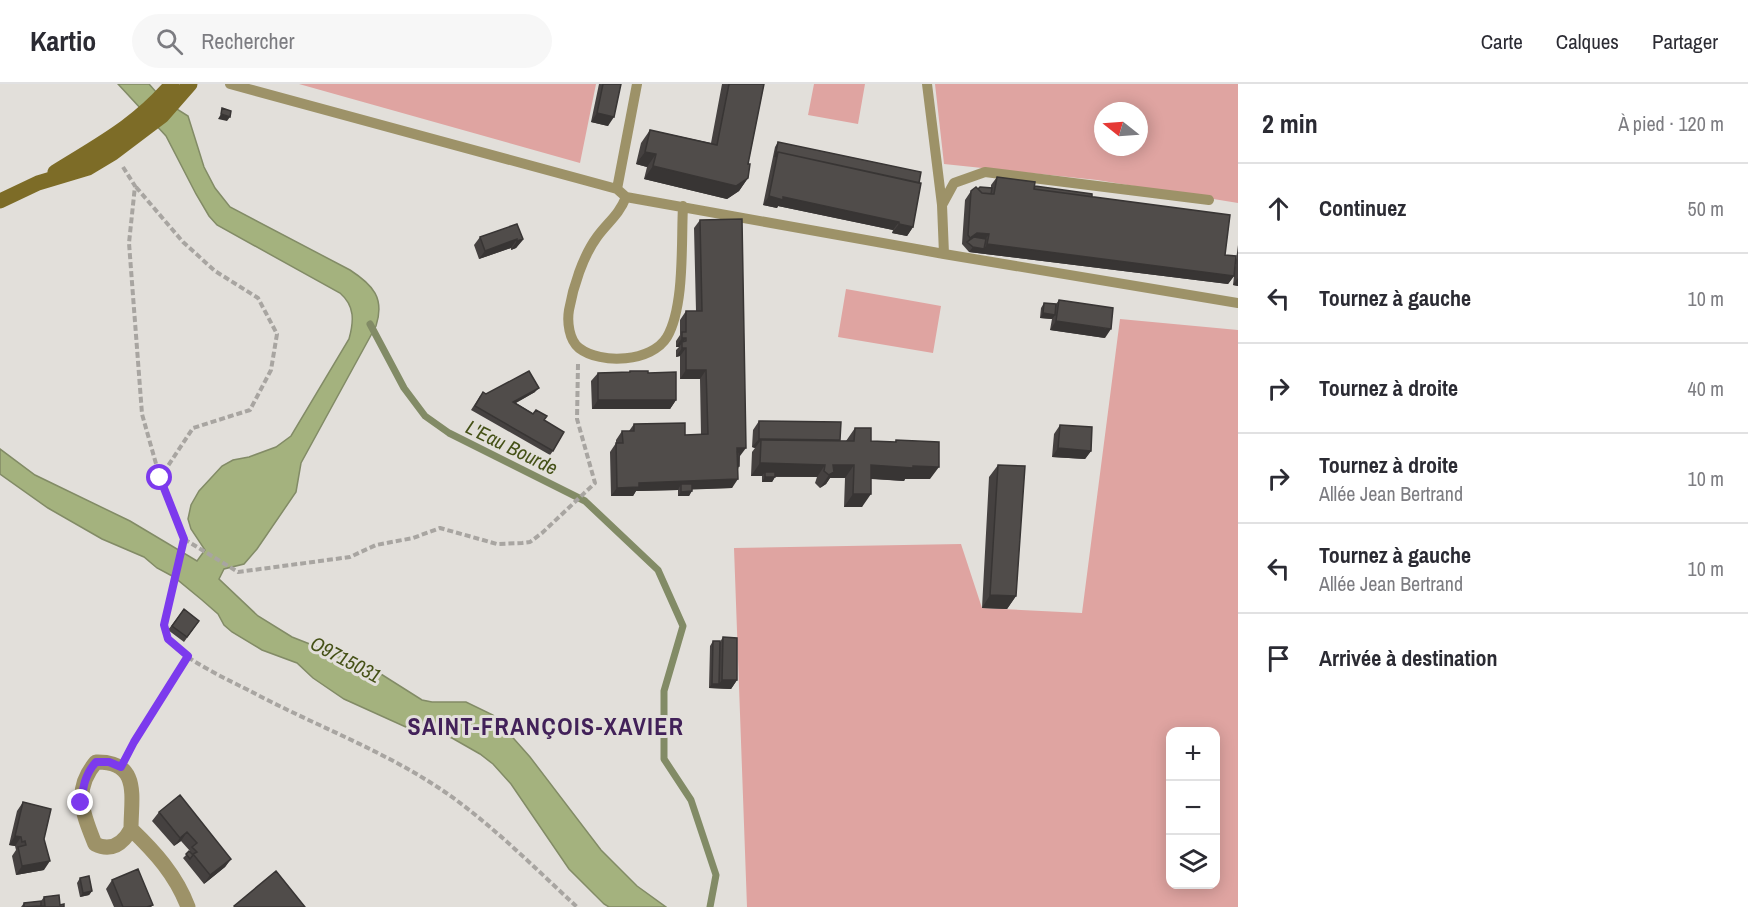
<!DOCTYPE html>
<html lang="fr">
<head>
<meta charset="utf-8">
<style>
	body { margin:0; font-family:"Archivo Narrow",sans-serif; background:#f7f7f7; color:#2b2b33 }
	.controls { position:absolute; right:18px; bottom:18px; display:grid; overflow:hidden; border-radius:12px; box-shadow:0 3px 15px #0003 }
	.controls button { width:54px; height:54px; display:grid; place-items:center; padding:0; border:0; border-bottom:2px solid #e1e1e2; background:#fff; color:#2b2b33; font:30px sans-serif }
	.compass { position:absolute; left:1094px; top:18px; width:54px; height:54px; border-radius:50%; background:#fff; box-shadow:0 3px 15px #0003; rotate:287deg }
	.stop { position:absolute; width:18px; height:18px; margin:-14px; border:4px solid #7c3aed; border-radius:50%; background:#fff }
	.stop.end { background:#7c3aed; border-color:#fff; box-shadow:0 2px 6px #0008 }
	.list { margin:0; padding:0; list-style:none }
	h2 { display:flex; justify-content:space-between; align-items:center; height:78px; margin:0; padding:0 24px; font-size:26px }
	h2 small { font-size:20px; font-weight:400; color:#7c7c81 }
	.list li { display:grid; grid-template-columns:39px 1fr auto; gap:18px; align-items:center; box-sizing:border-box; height:90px; padding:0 24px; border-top:2px solid #e1e1e2 }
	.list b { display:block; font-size:22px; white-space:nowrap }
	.list p { margin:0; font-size:20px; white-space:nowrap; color:#7c7c81 }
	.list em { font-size:20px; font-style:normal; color:#7c7c81 }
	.icon { flex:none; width:33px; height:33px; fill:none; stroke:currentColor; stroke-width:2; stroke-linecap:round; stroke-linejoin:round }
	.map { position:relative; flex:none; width:1238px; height:823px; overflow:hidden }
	header { display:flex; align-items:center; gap:36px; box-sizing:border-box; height:84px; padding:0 30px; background:#fff; border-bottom:2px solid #e1e1e2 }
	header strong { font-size:28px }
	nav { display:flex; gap:33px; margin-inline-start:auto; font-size:21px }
	.search { width:420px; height:54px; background:#f7f7f7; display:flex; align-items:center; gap:15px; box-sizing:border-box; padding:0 21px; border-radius:33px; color:#7c7c81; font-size:22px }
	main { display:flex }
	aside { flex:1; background:#fff }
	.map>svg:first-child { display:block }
</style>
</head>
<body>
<header>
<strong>Kartio</strong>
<div class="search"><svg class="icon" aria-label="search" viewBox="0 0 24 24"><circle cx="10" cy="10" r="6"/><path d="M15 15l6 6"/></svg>Rechercher</div>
<nav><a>Carte</a><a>Calques</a><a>Partager</a></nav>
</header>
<main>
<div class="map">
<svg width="1238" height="823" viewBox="0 0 1238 823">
	<rect width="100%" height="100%" fill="#e2dfda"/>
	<!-- green -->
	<path fill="#dfa4a1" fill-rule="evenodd" d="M299,0H596L580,79Z
		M814,0H865L858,40L808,31Z
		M935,0H1238V119L1097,96L944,80ZM1103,27H1139V63H1103Z
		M846,205L941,222L933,269L838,253Z
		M1120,235L1238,246V823H747L734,464L961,460L982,524L1082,529ZM1170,648H1216V800H1170Z"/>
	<!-- water -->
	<path fill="#a4b27e" stroke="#828b66" stroke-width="1.5" d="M118,0H149L164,17L188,32L204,83L215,104L230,123L350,186C373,201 385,214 376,242L301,379L296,408L257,465L244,480L224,485L219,495L258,532L292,553L373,585L422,616L432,618H466L493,631L530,673L601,766L637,802L666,823H609L604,820L569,785L511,700L493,680L480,670L452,654L436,648L408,644L344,615L313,594L297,579L262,566L232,548L224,541L218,530L202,516L174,493L157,484L144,473L102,455L48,424L0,390V365L35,391L130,437L197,477L205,466L191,445L188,435L191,421L199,407L222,382L233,376L249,373L276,363L291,352L349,255C354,237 355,222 340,209L217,141L209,132L196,110L166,52Z"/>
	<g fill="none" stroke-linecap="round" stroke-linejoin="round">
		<!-- stream -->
		<path stroke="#828b66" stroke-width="7" d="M370,240L404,304L425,332L449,349L585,417L658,486L683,542L664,607V675L691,716L716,791L710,823"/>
		<!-- path -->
		<path stroke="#a8a5a1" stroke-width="4" stroke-dasharray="6 3" stroke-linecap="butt" d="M123,83L135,102L129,159L142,330L160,394L184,455L164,541C165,545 166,550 168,554C179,574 231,597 252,608C314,641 380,665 439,704C486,735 535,784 577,823
			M136,103L183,158L215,187L258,214L277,250L271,286L250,326L193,344L160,394
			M184,455L238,488L350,473L376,461L413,454L440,444L497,460L522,459L530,458L542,449L595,399L577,335L578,280
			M129,669L188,572"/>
		<!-- lane -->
		<path stroke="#9d9268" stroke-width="10" d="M230,0L617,105
			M637,0L617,105L626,113L944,170L1238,219
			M927,0L942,121L944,170
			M626,113C619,131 608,138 597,153C583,172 573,203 569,226C567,238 569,256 579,264C601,281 652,278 667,253C685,222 681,158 683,122
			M942,121L954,99L985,88L1209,116"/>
		<!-- street -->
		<path stroke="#9d9268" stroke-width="15" d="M131,745C123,760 111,768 95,760C83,730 72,706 96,678C141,677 131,713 131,745C155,768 176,791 188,823"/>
		<!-- secondary -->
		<path stroke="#7d6c27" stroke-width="15" d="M55,88C100,60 137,41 172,0
			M0,117L38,99L88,84L113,69L162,32L190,0"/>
	</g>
	<!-- wall -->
	<path fill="#454140" d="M599,0H621L608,42L591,38Z
		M722,0H764L748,80V94L739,107L727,115L644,95L647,83L636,80L641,59L650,46L711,59Z
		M778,58L919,99L913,143L907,152L892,149L893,146L778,122L777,124L763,121L775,63Z
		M997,93L1035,102L1092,113L1225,171L1235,183L1238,161V202L1233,201L1234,192L1228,200L969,168L962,160L965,116L971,107L978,105L991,104V101Z
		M700,136L740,372L739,382L732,404L692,405L689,412H678V406L636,407L633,412H611L610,368L616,359V356L622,347H629L634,340L685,351H701L700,295H680V272L676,273V266L679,263H676V257L680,251V236L686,227H696L694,144Z
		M480,153L523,156L516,164L511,166V164L479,175L474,161Z
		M1059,216L1105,254L1050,246L1052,235L1040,234L1041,224L1044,219L1056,220Z
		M630,287L648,289L676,316L670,325H592L591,297L598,289L629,288Z
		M535,308L516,319L544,336L553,367L550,371L471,326L480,312L486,310Z
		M759,337L840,357H846L855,344L871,357L895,358L896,356L930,395H905L904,397L871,395L862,423H844L845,394H830L826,400L820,404L815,399L817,393H775L772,398H762V392H751L752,368L755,364L752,363L753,346Z
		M1060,341L1091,367L1085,375L1052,373L1054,350Z
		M998,381L1016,512L1007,525L982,524L989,393Z
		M184,525L199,537L184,558L168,546Z
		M723,553L737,596L731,605L709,604L710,562L713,557L720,558Z
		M23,718L44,755V786L16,791L12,772L16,766L15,762L9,761L17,727Z
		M159,728L231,775L225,783L204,800L183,774L190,767L181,757L174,762L152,737Z
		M80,794L92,807L89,811L80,813L77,799Z
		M112,796L153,821L151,823H114L106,805Z
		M44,813L64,823H21L24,819L41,817Z"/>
	<!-- shaded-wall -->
	<path fill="#383534" d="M597,29L614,33L608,42L591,38Z
		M221,30L230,33L227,37L218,35Z
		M645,68L656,70L647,83L636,80Z
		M653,82L748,94L739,107L727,115L644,95Z
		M769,112L783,113L899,138L893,146L778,122L777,124L763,121Z
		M899,140L913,143L907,152L892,149Z
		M977,149L989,150L983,159L967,158L970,154Z
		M517,155L511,164L479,175L485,167Z
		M523,155L516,164L511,166L517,157Z
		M987,160L1234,192L1228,200L969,168L973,163L984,165Z
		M1238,194V202L1233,201Z
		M1043,229L1055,231L1052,235L1040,234Z
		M1056,237L1111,245L1105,254L1050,246Z
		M682,254H686L679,263H676Z
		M682,264H686L680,272L676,273Z
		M686,286H706L700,295H680Z
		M539,304L535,308L510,322L513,318Z
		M598,316H676L670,325H592Z
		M759,355L840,356L761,364V356L755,364L752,363Z
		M737,364H746L740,372H734Z
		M1058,364L1091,367L1085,375L1052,373Z
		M760,379L825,381L817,393L765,392V388L762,392H751Z
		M833,381H854L845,394H830L826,400L820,404L829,391Z
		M871,381L913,382L939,383L930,395H905L904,397L862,394Z
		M765,393H775L772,398H762Z
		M738,395L732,404L681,406V400L678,406L636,407L633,412H611L617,404L639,399Z
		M692,407L689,412H678L681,408Z
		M853,410H871L862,423H844Z
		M990,511L1016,512L1007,525L982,524Z
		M722,596H737L731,605L709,604L712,600H719Z
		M187,748L181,757L174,762L180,754Z
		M15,752L21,753L15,762L9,761Z
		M231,775L225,783L204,800L210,791Z
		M50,777L44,786L16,791L22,782Z
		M92,807L89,811L80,813L83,809Z"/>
	<!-- building -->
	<path fill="#504c4a" stroke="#383534" stroke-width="1.5" d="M603,0H621L614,33L597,29Z
		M729,0H764L748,80H750L748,94L736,102L653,82L656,70L645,68L650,46L717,61Z
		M222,24L231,27L230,33L221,30Z
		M778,58L921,88L919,99L778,68L775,73Z
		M778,68L921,99L913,143L899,140V138L783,113V116L769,112Z
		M997,93L1035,98L1034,105L1230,131L1225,171L1236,172L1234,192L987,160L989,150L977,149L970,154L968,151L971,107L976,103L982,109L994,110Z
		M1035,102L1092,110V113L1034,105Z
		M980,103L992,104L991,110L982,109L978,105Z
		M742,135L746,364H737L738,395L639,399V403L617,404L616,359H623L622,347H634V340L685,339V351L708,350L706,286H686V264H682V258L686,257V254H682V248H686V227H702L700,136Z
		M517,140L523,155L517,157V155L485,167L480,153Z
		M974,153L986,155L984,165L973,163L967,158Z
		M1059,216L1113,224L1111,245L1056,237Z
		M1044,219L1056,220L1055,231L1043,229Z
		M529,287L539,304L513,318L533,330L536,326L547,332L544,336L564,348L553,367L475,322L483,308L486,310Z
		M630,287H648V289L676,288V316H598V289L630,288Z
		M759,337L841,338L840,356L759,355Z
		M1060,341L1092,343L1091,367L1058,364Z
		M855,344H871V357L896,358V356L939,358V383L913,382V384L871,381V410H853L854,381H833L834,388L829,391L824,387L825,381L760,379L761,356L854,357Z
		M737,368H739V382H738Z
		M998,381L1025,382L1016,512L990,511Z
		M765,388H775V393H765Z
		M681,400H692V407L681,408Z
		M184,525L199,537L187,553L172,542Z
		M723,553L737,554V596H722Z
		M713,557H720L719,600H712Z
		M180,711L231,775L210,791L193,770L197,768L192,763L197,759L187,748L180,754L159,728Z
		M23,718L51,725L44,755L50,777L22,782L18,763L26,761L25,757L22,758L21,753L15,752Z
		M189,767L193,771L190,775L186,770Z
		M138,785L153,821L147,823H123L112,796Z
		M276,787L305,823H235L234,822Z
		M89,792L92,807L83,809L80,794Z
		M59,811L60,821L64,820V823H33L45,822L44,813Z
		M41,817V822L24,823V819Z"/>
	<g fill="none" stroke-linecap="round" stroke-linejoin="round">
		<!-- route -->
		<path stroke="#7c3aed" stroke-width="8" d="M81,719C83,703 85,690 96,678H109L121,683L134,658L188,572L168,555L164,541L184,455L160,394"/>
	</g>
	<g text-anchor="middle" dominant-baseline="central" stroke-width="6" stroke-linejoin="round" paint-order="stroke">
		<!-- water labels -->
		<g font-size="20" font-style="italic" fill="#455117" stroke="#e2dfda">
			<text transform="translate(512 363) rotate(26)">L'Eau Bourde</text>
			<text transform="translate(346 575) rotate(28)">O9715031</text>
		</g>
		<!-- district labels -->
		<g font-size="24" font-weight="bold" letter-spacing="1.5" fill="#422159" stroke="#e2dfda">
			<text x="546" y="642">SAINT-FRANÇOIS-XAVIER</text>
		</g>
	</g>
</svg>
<div class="controls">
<button>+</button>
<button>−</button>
<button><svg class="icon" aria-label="layers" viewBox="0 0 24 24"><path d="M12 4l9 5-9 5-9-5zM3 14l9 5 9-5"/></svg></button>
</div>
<svg class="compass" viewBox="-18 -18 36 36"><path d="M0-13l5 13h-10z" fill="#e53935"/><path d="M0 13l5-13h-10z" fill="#7c7c81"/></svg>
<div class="stop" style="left:160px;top:394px"></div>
<div class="stop end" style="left:81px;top:719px"></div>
</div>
<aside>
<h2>2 min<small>À pied · 120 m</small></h2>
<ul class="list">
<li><svg class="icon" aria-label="ahead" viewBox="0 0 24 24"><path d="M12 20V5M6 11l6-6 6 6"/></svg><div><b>Continuez</b></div><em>50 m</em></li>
<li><svg class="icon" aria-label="left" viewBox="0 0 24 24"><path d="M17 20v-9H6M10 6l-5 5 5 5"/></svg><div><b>Tournez à gauche</b></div><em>10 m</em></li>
<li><svg class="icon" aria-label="right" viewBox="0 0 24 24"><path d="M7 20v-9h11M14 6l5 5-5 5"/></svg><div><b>Tournez à droite</b></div><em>40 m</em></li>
<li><svg class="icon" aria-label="right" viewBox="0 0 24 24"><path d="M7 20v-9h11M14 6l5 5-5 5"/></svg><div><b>Tournez à droite</b><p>Allée Jean Bertrand</p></div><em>10 m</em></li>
<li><svg class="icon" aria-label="left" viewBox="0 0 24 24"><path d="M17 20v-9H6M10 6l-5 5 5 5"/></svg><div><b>Tournez à gauche</b><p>Allée Jean Bertrand</p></div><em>10 m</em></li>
<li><svg class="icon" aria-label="arrive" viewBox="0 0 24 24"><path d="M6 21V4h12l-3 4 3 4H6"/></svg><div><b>Arrivée à destination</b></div></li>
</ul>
</aside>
</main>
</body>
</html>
